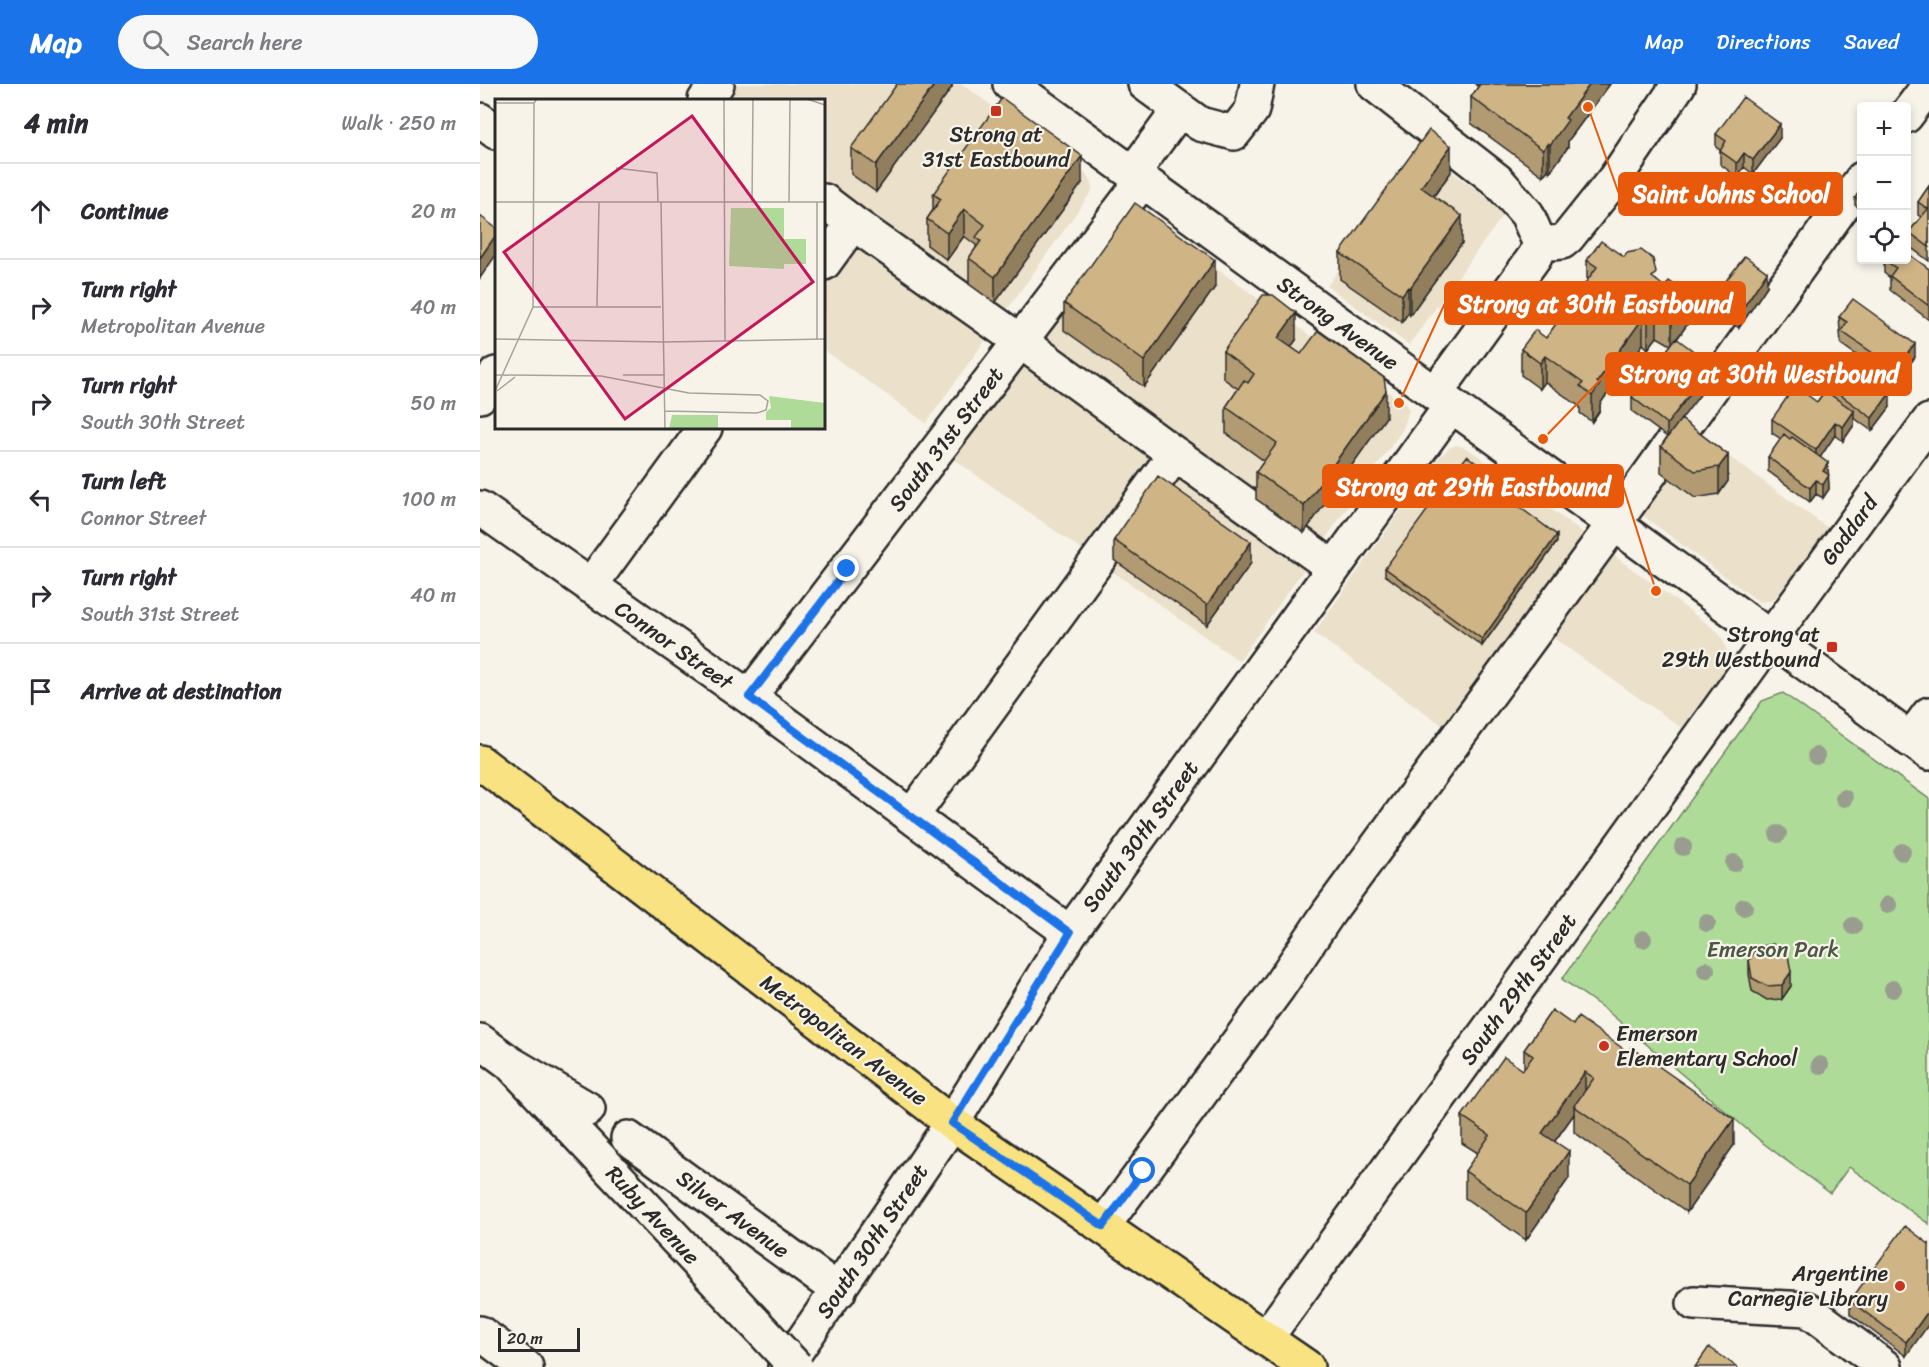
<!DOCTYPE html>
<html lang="en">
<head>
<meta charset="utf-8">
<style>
	body { margin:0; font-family:Sriracha,sans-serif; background:#f7f7f7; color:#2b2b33 }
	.controls { position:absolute; right:18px; top:18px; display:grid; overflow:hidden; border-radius:6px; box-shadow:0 3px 9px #0003 }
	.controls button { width:54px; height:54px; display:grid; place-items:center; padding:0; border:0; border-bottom:2px solid #e1e1e2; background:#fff; color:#2b2b33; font:30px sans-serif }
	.scale { position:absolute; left:18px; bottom:15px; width:82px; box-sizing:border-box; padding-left:6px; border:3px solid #2b2b2b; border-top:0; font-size:16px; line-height:21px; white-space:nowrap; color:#2b2b2b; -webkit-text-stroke:4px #f7f3e8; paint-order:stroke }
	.stop { position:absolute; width:18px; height:18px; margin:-14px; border:4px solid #1a73e8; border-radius:50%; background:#fff }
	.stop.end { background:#1a73e8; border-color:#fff; box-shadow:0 2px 6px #0008 }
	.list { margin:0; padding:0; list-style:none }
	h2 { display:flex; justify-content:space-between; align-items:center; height:78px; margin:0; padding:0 24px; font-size:26px }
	h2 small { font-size:20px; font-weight:400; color:#7c7c81 }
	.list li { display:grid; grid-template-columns:39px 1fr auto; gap:18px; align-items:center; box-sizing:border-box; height:96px; padding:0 24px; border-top:2px solid #e1e1e2 }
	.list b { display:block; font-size:22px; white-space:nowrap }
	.list p { margin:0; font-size:20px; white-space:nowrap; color:#7c7c81 }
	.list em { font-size:20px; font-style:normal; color:#7c7c81 }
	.icon { flex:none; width:33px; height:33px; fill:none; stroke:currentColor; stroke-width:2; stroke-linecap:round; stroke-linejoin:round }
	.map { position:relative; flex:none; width:1449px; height:1283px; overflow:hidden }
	header { display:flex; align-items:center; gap:36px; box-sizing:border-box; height:84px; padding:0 30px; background:#1a73e8; color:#fff }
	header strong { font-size:28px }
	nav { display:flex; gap:33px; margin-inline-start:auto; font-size:21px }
	.search { width:420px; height:54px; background:#f7f7f7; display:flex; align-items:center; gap:15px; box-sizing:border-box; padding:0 21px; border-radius:33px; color:#7c7c81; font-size:22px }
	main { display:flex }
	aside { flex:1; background:#fff }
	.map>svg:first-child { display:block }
</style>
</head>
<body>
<header>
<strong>Map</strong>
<div class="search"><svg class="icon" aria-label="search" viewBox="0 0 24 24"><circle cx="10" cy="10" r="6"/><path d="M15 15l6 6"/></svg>Search here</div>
<nav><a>Map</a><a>Directions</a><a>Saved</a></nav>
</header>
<main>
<aside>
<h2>4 min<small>Walk · 250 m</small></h2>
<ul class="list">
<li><svg class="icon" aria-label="ahead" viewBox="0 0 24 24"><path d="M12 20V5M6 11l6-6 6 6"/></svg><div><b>Continue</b></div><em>20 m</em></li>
<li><svg class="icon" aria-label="right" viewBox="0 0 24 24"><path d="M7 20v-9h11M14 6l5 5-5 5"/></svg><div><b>Turn right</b><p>Metropolitan Avenue</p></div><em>40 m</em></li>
<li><svg class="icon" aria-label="right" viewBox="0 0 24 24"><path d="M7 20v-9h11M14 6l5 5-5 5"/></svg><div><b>Turn right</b><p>South 30th Street</p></div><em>50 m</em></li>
<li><svg class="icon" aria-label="left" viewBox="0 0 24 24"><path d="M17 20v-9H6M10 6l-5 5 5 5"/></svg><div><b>Turn left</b><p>Connor Street</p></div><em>100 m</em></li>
<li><svg class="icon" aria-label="right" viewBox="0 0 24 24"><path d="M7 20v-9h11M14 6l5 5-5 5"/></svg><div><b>Turn right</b><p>South 31st Street</p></div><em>40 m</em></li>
<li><svg class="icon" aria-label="arrive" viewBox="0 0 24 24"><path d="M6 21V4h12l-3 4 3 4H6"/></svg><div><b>Arrive at destination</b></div></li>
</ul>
</aside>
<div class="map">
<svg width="1449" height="1283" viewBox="0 0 1449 1283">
	<rect width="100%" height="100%" fill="#f7f3e8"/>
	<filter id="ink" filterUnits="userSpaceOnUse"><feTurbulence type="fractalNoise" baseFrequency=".0167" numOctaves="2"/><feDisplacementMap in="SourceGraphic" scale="12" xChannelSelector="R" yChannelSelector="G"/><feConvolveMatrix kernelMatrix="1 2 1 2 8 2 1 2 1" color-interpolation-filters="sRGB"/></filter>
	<g filter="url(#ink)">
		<!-- built -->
		<path fill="#ebe0ca" d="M257,0H482L607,91L612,99V107L446,339L344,266V16H245Z
			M944,68L1026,127L929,261L847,202Z
			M665,133L925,320L929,326L923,345L759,577L471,373L640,135Z
			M1211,345L1349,445L1297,512L1290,517L1279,518L1162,431L1158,424Z
			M977,361L990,366L1237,547L1243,556L1249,575L1245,587L1202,644L1062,546L983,656L834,549L955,378L969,364Z"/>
		<!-- green -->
		<path fill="#afdb99" stroke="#6d8362" stroke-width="1.5" d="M1303,609L1449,715V1140L1369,1083L1350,1109L1283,1059L1126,926L1082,895L1282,617Z"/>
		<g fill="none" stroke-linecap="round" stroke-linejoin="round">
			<defs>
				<path id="minor" d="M530,0L1449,669
					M665,0L720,40L754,49L772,26L777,0
					M894,0L1018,97L1047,130L1060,160L1055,172L955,310
					M225,16L237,0
					M1426,32L1449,1
					M0,36L16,48
					M653,89L700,25
					M344,117L373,139
					M1060,160L1082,158L1088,153L1136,93L1199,0
					M344,179L373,139L540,257L695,370
					M0,312L16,290
					M0,424L269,613L590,849
					M110,502L225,344
					M269,613L663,96
					M1430,656L1449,630
					M431,733L695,370L854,484
					M0,957L30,979L108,1025
					M30,979L274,1238
					M148,1054L359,1207
					M623,1142L798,904L849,828L1133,441L1382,95
					M1214,1219L1327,1225L1405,1283
					M0,1249L46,1283
					M786,1254L1290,555L1449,337
					M305,1283L472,1039L590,849L971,322"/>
				<path id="major" d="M0,678L472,1039L827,1283"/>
			</defs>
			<!-- minor casing -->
			<use href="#minor" stroke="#2b2b2b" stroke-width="38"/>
			<!-- major casing -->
			<use href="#major" stroke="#2b2b2b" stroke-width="38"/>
			<!-- minor -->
			<use href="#minor" stroke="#f7f3e8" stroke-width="33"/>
			<!-- major -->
			<use href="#major" stroke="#f8e281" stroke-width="33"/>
			<defs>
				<path id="minor-bridge" d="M274,1238L316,1283"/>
			</defs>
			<!-- minor-bridge casing -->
			<use href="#minor-bridge" stroke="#2b2b2b" stroke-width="38" stroke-linecap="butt"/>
			<!-- minor-bridge -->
			<use href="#minor-bridge" stroke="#f7f3e8" stroke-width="33"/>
		</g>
		<!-- trees -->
		<g fill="#999d8f">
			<circle cx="1336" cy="672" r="9"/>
			<circle cx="1364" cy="714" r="9"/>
			<circle cx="1298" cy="750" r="9"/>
			<circle cx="1203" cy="763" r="9"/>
			<circle cx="1422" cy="768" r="9"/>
			<circle cx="1254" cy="779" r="9"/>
			<circle cx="1408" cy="821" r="9"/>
			<circle cx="1264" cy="823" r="9"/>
			<circle cx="1227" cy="839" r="9"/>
			<circle cx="1373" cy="842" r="9"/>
			<circle cx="1163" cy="855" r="9"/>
			<circle cx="1226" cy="886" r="9"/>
			<circle cx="1413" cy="905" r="9"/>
			<circle cx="1340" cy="981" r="9"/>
		</g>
		<!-- wall -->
		<path fill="#b29b72" stroke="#2b2b2b" stroke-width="1.5" d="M472,0V3L396,108L371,90V64Z
			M995,0H1130L1088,57V63L1070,88L1068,86L1063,92L991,39V13L998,3Z
			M1236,50L1300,54L1273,90L1264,83L1257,93L1240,80V66L1236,63Z
			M971,88L954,112L982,159L930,231L928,229L922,238L860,195V169Z
			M602,99L515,219L489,200V174L496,164V161L484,152L467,176L447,161V135L453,126V110Z
			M1449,102V177L1429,162V148L1441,133L1438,131V118Z
			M1382,104V126L1375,121V114Z
			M1107,176L1176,196L1209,238L1197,255L1232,295L1201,335L1248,371V397L1239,410L1215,414L1181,388V362L1187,353L1152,327V313L1191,261L1177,253L1168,265L1163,260L1120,320V326L1112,338L1100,329V323L1065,298L1060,305L1041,291V265L1066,254L1107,197Z
			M1404,176L1449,185V236L1410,206V194L1404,189Z
			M1287,202L1259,244L1234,226V212Z
			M735,203L664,303L584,246V219Z
			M1359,233L1435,273L1416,299L1361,260Z
			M816,256L811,263L906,333L824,449L776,415V388L784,377L746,349V323L758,305L743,294V267Z
			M1344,299L1410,323L1392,347L1374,334V341L1363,357L1355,351L1340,373L1348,391L1349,405L1343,414L1336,410L1330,418L1288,387V373L1301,355L1292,349V335L1337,318L1344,308Z
			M1023,406L1021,410L1077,458L1002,562L905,491V484Z
			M634,456L771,479L727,541L634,476Z
			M1269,876L1311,902L1302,915L1287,916L1272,907L1269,890Z
			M1072,926L1254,1061L1207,1128L1094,1048V1030L1075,1057L1089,1094L1046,1156L985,1114V1087L998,1069L982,1059V1032L1043,986L1044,984V966Z
			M1449,1160L1426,1272L1370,1230V1217Z"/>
		<!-- shaded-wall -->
		<path fill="#917e5d" stroke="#2b2b2b" stroke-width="1.5" d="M455,0H472V3L396,108V81Z
			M1110,0H1130L1088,57V63L1070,88V61L1085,34Z
			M1300,40V54L1273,90V76Z
			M1068,59V86L1063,92V66Z
			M971,62V88L941,129V103Z
			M1264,69V83L1257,93V79Z
			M602,72V99L515,219V193Z
			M484,125V152L467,176V149Z
			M982,132V159L930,231V204Z
			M16,151V171L0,194V174Z
			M735,176V203L664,303V277Z
			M1287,188V202L1259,244V230Z
			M928,203V229L922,238V211Z
			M1209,211V238L1192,261V235Z
			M1177,226V253L1168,265V238Z
			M816,229V256L798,281V254Z
			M1163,234V260L1120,320V326L1112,338V312L1117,298Z
			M1435,260V273L1416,299V285Z
			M1065,272V298L1060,305V279Z
			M1232,281V295L1187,354V340Z
			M906,307V333L824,449V422Z
			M1410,309V323L1392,347V334Z
			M1374,327V341L1363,357V343Z
			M1355,338V351L1336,380V366Z
			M1248,371V397L1239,410V383Z
			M1348,379L1349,405L1343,414V387Z
			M1336,396V410L1330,418V404Z
			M1023,399V406L1018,414V407Z
			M1077,451V458L1002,562V555Z
			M771,458V479L727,541V521Z
			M1311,888V902L1302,915V901Z
			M1105,988V1015L1094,1022V1030L1062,1075V1049Z
			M1254,1035V1061L1207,1128V1101Z
			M1089,1067V1094L1046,1156V1129Z
			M1449,1226V1240L1426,1272V1258Z"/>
		<!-- building -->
		<path fill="#cfb485" stroke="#2b2b2b" stroke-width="1.5" d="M417,0H455L396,81L371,64Z
			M1000,0H1110L1085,34L1088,36L1070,61L1068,59L1063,66L991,13Z
			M1263,13L1300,40L1273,76L1264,69L1257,79L1240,67L1246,57L1236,50Z
			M522,14L602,72L515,193L489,174L501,157L496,153L505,141L484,125L467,149L447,135L461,115L453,110Z
			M949,46L971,62L941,103L982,132L930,204L928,203L922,211L860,169Z
			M1449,102V163L1429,148L1448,125L1438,118Z
			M1382,104V119L1375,114Z
			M655,119L735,176L664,277L584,219Z
			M0,132L16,144V151L0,174Z
			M1121,157L1144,173L1147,169L1161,166L1173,175L1176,189L1172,193L1185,203L1189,197L1209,211L1192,235L1177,226L1168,238L1163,234L1117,298L1120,300L1112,312L1100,302L1103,299L1065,272L1060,279L1041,265L1055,246L1066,254L1117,183L1107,176Z
			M1426,168L1449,185V222L1410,192L1416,184L1404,176H1426Z
			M1265,172L1287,188L1259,230L1234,212Z
			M783,211H793L816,229L798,254L821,270L838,247L904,294L906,307L824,422L776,388L797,359L746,323L764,296L768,299L774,290L743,267Z
			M1373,215L1435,260L1416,285L1361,247L1367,238L1359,233Z
			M1196,254L1232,281L1187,340L1152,313Z
			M1361,274L1410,309L1392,334L1344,299Z
			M1315,302L1337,318L1345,307L1374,327L1363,343L1355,338L1336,366L1292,335Z
			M1201,335L1248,371L1239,383L1215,387L1181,362Z
			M1304,350L1310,355L1312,353L1348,379L1343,387L1349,391L1343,401L1336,396L1330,404L1288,373Z
			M987,372L1023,399L1018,407L1077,451L1002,555L905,484Z
			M678,392L771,458L727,521L634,456Z
			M1293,860L1308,871L1311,888L1302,901L1287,902L1272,894L1269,876L1278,863Z
			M1072,926L1093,941L1098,933L1148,968L1151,963L1254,1035L1207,1101L1094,1022L1114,994L1105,988L1062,1049L1089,1067L1046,1129L985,1087L1010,1051L982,1032L1024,973L1043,986L1053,972L1044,966Z
			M1425,1142L1449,1160V1226L1426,1258L1370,1217Z
			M1229,1263L1257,1283H1215Z"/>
	</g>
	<g fill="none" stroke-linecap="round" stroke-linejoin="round" filter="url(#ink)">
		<!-- route -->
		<path stroke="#1a73e8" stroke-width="8" d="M367,485L269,613L590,849L472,1039L623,1142L663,1087"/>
	</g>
	<!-- markers -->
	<g fill="#c8321e" stroke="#f7f3e8" stroke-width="2">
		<rect x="510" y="21" width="12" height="12" rx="3"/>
		<rect x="1346" y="557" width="12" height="12" rx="3"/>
		<circle cx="1124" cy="962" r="6"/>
		<circle cx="1420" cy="1202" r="6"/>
	</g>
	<g text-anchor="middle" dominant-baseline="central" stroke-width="4.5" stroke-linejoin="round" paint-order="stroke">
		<!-- poi labels -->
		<g font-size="22" fill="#2b2b2b" stroke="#f7f3e8" text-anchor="end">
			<text x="516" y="50" text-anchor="middle">Strong at<tspan x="516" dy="25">31st Eastbound</tspan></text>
			<text x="1340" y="550">Strong at<tspan x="1340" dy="25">29th Westbound</tspan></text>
			<text x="1136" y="949" text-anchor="start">Emerson<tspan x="1136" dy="25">Elementary School</tspan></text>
			<text x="1408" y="1189">Argentine<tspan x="1408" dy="25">Carnegie Library</tspan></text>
		</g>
		<!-- street labels -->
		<g font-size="22" fill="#2b2b2b" stroke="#f7f3e8">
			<text transform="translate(858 239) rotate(36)">Strong Avenue</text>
			<text transform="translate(466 355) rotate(-53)">South 31st Street</text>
			<text transform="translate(1369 446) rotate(-54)">Goddard</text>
			<text transform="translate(194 561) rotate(35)">Connor Street</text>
			<text transform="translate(660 752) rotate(-54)">South 30th Street</text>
			<text transform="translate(1038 905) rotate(-54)">South 29th Street</text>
			<text transform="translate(364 956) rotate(37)">Metropolitan Avenue</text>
			<text transform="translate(253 1130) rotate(36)">Silver Avenue</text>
			<text transform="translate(173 1131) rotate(47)">Ruby Avenue</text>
			<text transform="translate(392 1157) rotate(-56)">South 30th Street</text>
		</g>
		<!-- park labels -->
		<g font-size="22" fill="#4c5746" stroke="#f7f3e8">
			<text x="1293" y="865">Emerson Park</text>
		</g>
	</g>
	<!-- overview -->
	<g transform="translate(15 15)">
		<rect width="330" height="330" fill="#f7f3e8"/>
		<path d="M236,109H289V140H311V165H289V170L234,167ZM274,297L330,304V330H296V321H271V313L276,309ZM177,316H223V330H174Z" fill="#afdb99"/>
		<path fill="none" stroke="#a5a39c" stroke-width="1.5" d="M229,0L230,242M312,0L330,6M0,4H39L42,0M121,69L162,74L163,103M0,103H330M166,103L170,330M257,103L258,0M294,103L295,0M322,103V240M102,207L104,103M38,208H166M0,240L169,243L330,240M0,276L107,277M128,276H170M106,277L194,294L265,296L273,302L271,311L262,314L170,312M0,292L38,208L39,4M2,292L20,278"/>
		<path fill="#c2185b" fill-opacity="0.15" stroke="#c2185b" stroke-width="3" d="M197,17L318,183L130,320L9,153Z"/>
		<rect width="330" height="330" fill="none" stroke="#2b2b2b" stroke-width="3"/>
	</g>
	<!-- callouts -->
	<path fill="none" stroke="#e8590c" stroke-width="2" d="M1108 23L1139 110M919 319L965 219M1063 355L1126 290M1176 507L1143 402"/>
	<g fill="#e8590c" stroke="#f7f3e8" stroke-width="2">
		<circle cx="1108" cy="23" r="6"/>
		<circle cx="919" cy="319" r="6"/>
		<circle cx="1063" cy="355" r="6"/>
		<circle cx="1176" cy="507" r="6"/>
	</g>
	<g fill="#e8590c" stroke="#e8590c" stroke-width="2">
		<rect x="1139" y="89" width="223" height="42" rx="6"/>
		<rect x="965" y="198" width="300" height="42" rx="6"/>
		<rect x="1126" y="269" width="305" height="42" rx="6"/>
		<rect x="843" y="381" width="300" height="42" rx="6"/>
	</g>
	<g font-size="24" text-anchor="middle" font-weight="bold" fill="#fff">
		<text x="1251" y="118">Saint Johns School</text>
		<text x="1115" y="228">Strong at 30th Eastbound</text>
		<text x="1279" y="298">Strong at 30th Westbound</text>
		<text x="993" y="411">Strong at 29th Eastbound</text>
	</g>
</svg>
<div class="controls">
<button>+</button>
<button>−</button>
<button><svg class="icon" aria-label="locate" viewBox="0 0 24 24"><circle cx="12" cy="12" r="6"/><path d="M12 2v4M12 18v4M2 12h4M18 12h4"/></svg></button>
</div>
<div class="scale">20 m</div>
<div class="stop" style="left:663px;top:1087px"></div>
<div class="stop end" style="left:367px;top:485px"></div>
</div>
</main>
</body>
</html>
